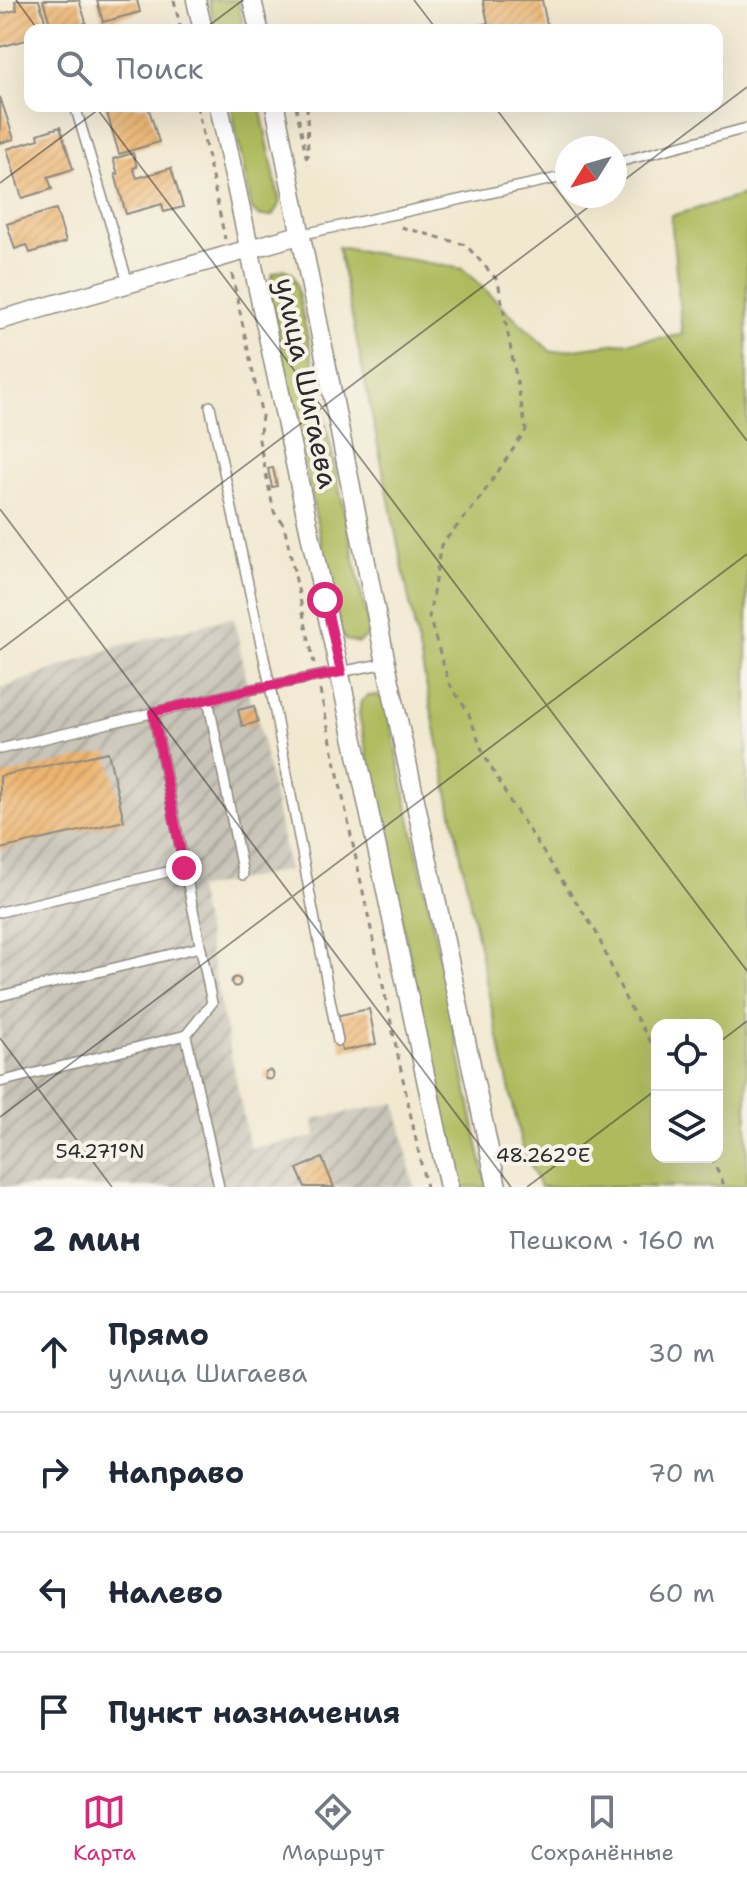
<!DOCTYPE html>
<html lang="ru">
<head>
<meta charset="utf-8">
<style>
	body { margin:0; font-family:"Shantell Sans",sans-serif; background:#f2f2f3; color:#1f2937 }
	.controls { position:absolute; right:24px; bottom:24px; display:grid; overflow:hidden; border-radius:16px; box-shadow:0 8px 32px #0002 }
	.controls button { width:72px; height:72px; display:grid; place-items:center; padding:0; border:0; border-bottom:2px solid #e0e1e3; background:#fff; color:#1f2937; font:40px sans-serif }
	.compass { position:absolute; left:555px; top:136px; width:72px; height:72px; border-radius:50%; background:#fff; box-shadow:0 8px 32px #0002; rotate:233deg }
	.stop { position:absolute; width:24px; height:24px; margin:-18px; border:6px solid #db2777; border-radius:50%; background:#fff }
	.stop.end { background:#db2777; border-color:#fff; box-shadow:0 2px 8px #0008 }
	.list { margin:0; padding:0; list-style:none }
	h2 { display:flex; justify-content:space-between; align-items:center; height:104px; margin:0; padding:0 32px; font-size:34px }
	h2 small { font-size:26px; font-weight:400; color:#747a83 }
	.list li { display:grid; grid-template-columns:52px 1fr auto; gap:24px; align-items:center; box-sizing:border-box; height:120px; padding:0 32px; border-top:2px solid #e0e1e3 }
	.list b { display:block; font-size:30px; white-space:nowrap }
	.list p { margin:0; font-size:26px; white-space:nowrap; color:#747a83 }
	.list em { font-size:26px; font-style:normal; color:#747a83 }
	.icon { flex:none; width:44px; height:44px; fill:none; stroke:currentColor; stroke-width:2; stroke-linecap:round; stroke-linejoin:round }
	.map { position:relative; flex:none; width:747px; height:1187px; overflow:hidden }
	.search { position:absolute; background:#fff; box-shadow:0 8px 32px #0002; left:24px; right:24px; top:24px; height:88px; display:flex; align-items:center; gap:20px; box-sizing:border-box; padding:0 28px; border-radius:16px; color:#747a83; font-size:30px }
	.sheet { height:584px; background:#fff }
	nav { display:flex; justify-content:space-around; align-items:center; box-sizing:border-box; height:112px; border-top:2px solid #e0e1e3; background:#fff; font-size:22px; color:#747a83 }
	nav a { display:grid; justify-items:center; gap:4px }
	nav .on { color:#db2777 }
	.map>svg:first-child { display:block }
</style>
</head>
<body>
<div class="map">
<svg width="747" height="1187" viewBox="0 0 747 1187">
	<defs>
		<pattern id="industrial-furrows" width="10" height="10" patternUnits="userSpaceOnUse" patternTransform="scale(2)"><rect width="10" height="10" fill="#c8c4b8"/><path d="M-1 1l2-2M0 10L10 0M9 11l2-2" fill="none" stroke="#a39f96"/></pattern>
		<pattern id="building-hatch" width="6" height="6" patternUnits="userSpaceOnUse" patternTransform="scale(2)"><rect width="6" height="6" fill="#edb470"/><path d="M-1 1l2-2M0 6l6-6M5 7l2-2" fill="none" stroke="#cb9b61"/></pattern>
	</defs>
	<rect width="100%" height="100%" fill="#f7f3e8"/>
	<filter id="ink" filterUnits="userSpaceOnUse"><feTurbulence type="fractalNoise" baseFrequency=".0125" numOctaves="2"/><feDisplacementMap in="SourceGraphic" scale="16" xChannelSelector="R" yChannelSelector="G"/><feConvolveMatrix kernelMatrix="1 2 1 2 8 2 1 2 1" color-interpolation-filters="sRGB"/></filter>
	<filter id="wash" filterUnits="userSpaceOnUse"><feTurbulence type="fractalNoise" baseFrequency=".006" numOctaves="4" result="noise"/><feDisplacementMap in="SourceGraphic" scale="32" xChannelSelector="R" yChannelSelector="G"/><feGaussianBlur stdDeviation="1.8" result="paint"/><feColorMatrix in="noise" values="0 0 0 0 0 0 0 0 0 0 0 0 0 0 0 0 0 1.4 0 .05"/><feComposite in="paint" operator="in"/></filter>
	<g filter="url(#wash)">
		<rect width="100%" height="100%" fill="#f1e8d0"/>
		<!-- industrial -->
		<path fill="url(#industrial-furrows)" d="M234,617L251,705H255L289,870L197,889L250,1148L316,1137L313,1119L396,1103L414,1187H0V689L115,647Z"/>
		<!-- grass -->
		<path fill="#aebb5d" stroke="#6c7344" stroke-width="2" fill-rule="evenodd" d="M209,0H238L244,30H215Z
			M231,106H260L280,203L272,216H259L252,210Z
			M747,194V1187H540L522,1146L489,996L338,247L463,269L551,352L682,335L671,216ZM657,1025H717V1157H657Z
			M284,269L292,273L296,282L368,625L367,636L359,643L345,640L339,627L268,290L272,274Z
			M376,695L381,697L387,707L487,1187H458L359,715L361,701L368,696Z"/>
		<g id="blocks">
			<!-- building -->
			<path fill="url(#building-hatch)" d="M20,0H39L47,28L30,30V39L0,47V14L17,10L15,1Z
				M43,0H79L86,22L74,30H52Z
				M97,0H137L140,12L103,22Z
				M483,0H542L548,30H461L488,23Z
				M0,97L14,139L0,143Z
				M105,106H148L159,142L119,154Z
				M60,127L73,169L48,177L52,189L22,198L7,149L39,139L38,134Z
				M133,153L137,167L133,168L137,178L171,168L183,207L164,212L162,204L126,214L115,174H118L113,159Z
				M56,209L66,242L30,253L27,245L15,249L7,224Z
				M273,468L277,486L272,487L268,469Z
				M254,706L258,722L242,726L238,710Z
				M108,752L124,821L0,849V776Z
				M231.5 982a4.5 4.5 0 1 1 9 0a4.5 4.5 0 1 1-9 0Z
				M369,1009L376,1044L342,1051L335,1016Z
				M264.5 1075a4.5 4.5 0 1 1 9 0a4.5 4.5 0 1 1-9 0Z
				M322,1158L334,1187H305L297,1169Z"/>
		</g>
	</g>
	<g filter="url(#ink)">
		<use href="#blocks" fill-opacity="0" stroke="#8e8a7e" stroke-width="2"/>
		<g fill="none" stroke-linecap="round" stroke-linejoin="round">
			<defs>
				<path id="lane" d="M75,106L128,283
					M615,163L747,128
					M299,235L567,176
					M210,406L270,686L338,1041
					M208,699L243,875
					M153,712L212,1003L186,1035L219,1187
					M0,749L248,690L386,663
					M0,912L184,868
					M0,996L200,947
					M0,1082L186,1035"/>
				<path id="street" d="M196,0L203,30
					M252,0L259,30
					M219,106L449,1187
					M275,106L386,663L497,1187
					M0,320L299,235"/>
			</defs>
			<!-- lane casing -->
			<use href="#lane" stroke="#8e8a7e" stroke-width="12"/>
			<!-- street casing -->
			<use href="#street" stroke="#8e8a7e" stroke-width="21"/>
			<!-- path -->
			<path stroke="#8e8a7e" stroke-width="3" stroke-dasharray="6 6" stroke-linecap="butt" d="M174,0L181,30
				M197,106L225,239
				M296,106L308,165
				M307,106L308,157
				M401,227L466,245L498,281L526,430L476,504L441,545L429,617L449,683L468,712L484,755L511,803L596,932L627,1002L657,1053
				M232,274L262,416L259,440L274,512L284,525L314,663
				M320,690L426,1187
				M711,1157L725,1187"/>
			<!-- lane -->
			<use href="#lane" stroke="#fff" stroke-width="9"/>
			<!-- street -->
			<use href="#street" stroke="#fff" stroke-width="18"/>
		</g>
	</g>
	<g fill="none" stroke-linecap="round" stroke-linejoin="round" filter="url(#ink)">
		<!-- route -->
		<path stroke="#db2777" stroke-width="10" d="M184,868L153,712L248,690L341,672L325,600"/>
	</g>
	<!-- ticks -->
	<path fill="none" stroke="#2b2b2b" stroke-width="2" stroke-opacity="0.45" d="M16,0L38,30M414,0L437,30M203,30L243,0M95,106L747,971M494,106L747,441M0,183L103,106M615,187L747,87M0,509L511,1187M0,650L603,196M0,1038L112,1187M717,1044L747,1021M0,1117L747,554M527,1187L657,1089"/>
	<g text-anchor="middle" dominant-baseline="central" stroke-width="8" stroke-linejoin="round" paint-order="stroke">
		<!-- street labels -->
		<g font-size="28" fill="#2b2b2b" stroke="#f7f3e8">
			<text transform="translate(307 383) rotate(78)">улица Шигаева</text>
		</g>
	</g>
	<g font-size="20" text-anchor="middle" fill="#2b2b2b" stroke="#f7f3e8" stroke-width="8" stroke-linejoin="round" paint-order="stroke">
		<text x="100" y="1158">54.271°N</text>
		<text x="543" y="1162">48.262°E</text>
	</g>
</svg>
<div class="controls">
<button><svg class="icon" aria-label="locate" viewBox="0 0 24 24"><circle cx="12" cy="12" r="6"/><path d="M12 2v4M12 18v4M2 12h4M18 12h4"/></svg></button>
<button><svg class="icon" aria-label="layers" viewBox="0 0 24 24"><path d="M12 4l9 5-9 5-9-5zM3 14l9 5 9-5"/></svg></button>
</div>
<svg class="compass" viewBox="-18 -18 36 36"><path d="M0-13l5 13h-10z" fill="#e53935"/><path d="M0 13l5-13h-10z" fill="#747a83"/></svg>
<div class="stop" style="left:325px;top:600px"></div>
<div class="stop end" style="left:184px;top:868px"></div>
<div class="search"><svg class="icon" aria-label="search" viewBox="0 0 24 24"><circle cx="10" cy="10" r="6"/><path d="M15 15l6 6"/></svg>Поиск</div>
</div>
<section class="sheet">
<h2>2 мин<small>Пешком · 160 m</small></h2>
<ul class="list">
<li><svg class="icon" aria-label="ahead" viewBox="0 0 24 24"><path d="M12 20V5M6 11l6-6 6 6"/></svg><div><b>Прямо</b><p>улица Шигаева</p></div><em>30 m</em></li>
<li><svg class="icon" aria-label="right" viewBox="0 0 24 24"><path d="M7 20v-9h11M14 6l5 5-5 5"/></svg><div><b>Направо</b></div><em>70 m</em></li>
<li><svg class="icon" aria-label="left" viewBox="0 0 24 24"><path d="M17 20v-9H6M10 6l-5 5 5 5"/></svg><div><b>Налево</b></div><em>60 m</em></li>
<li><svg class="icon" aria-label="arrive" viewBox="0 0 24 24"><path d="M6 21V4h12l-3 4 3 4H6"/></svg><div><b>Пункт назначения</b></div></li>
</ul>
</section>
<nav>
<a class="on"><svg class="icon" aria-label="map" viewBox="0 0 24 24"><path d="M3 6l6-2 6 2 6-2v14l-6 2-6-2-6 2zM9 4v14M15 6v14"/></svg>Карта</a>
<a><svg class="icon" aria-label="directions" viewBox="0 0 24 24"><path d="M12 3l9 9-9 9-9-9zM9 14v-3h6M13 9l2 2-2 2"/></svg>Маршрут</a>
<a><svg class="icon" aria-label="saved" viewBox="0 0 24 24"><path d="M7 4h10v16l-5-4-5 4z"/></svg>Сохранённые</a>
</nav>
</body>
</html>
